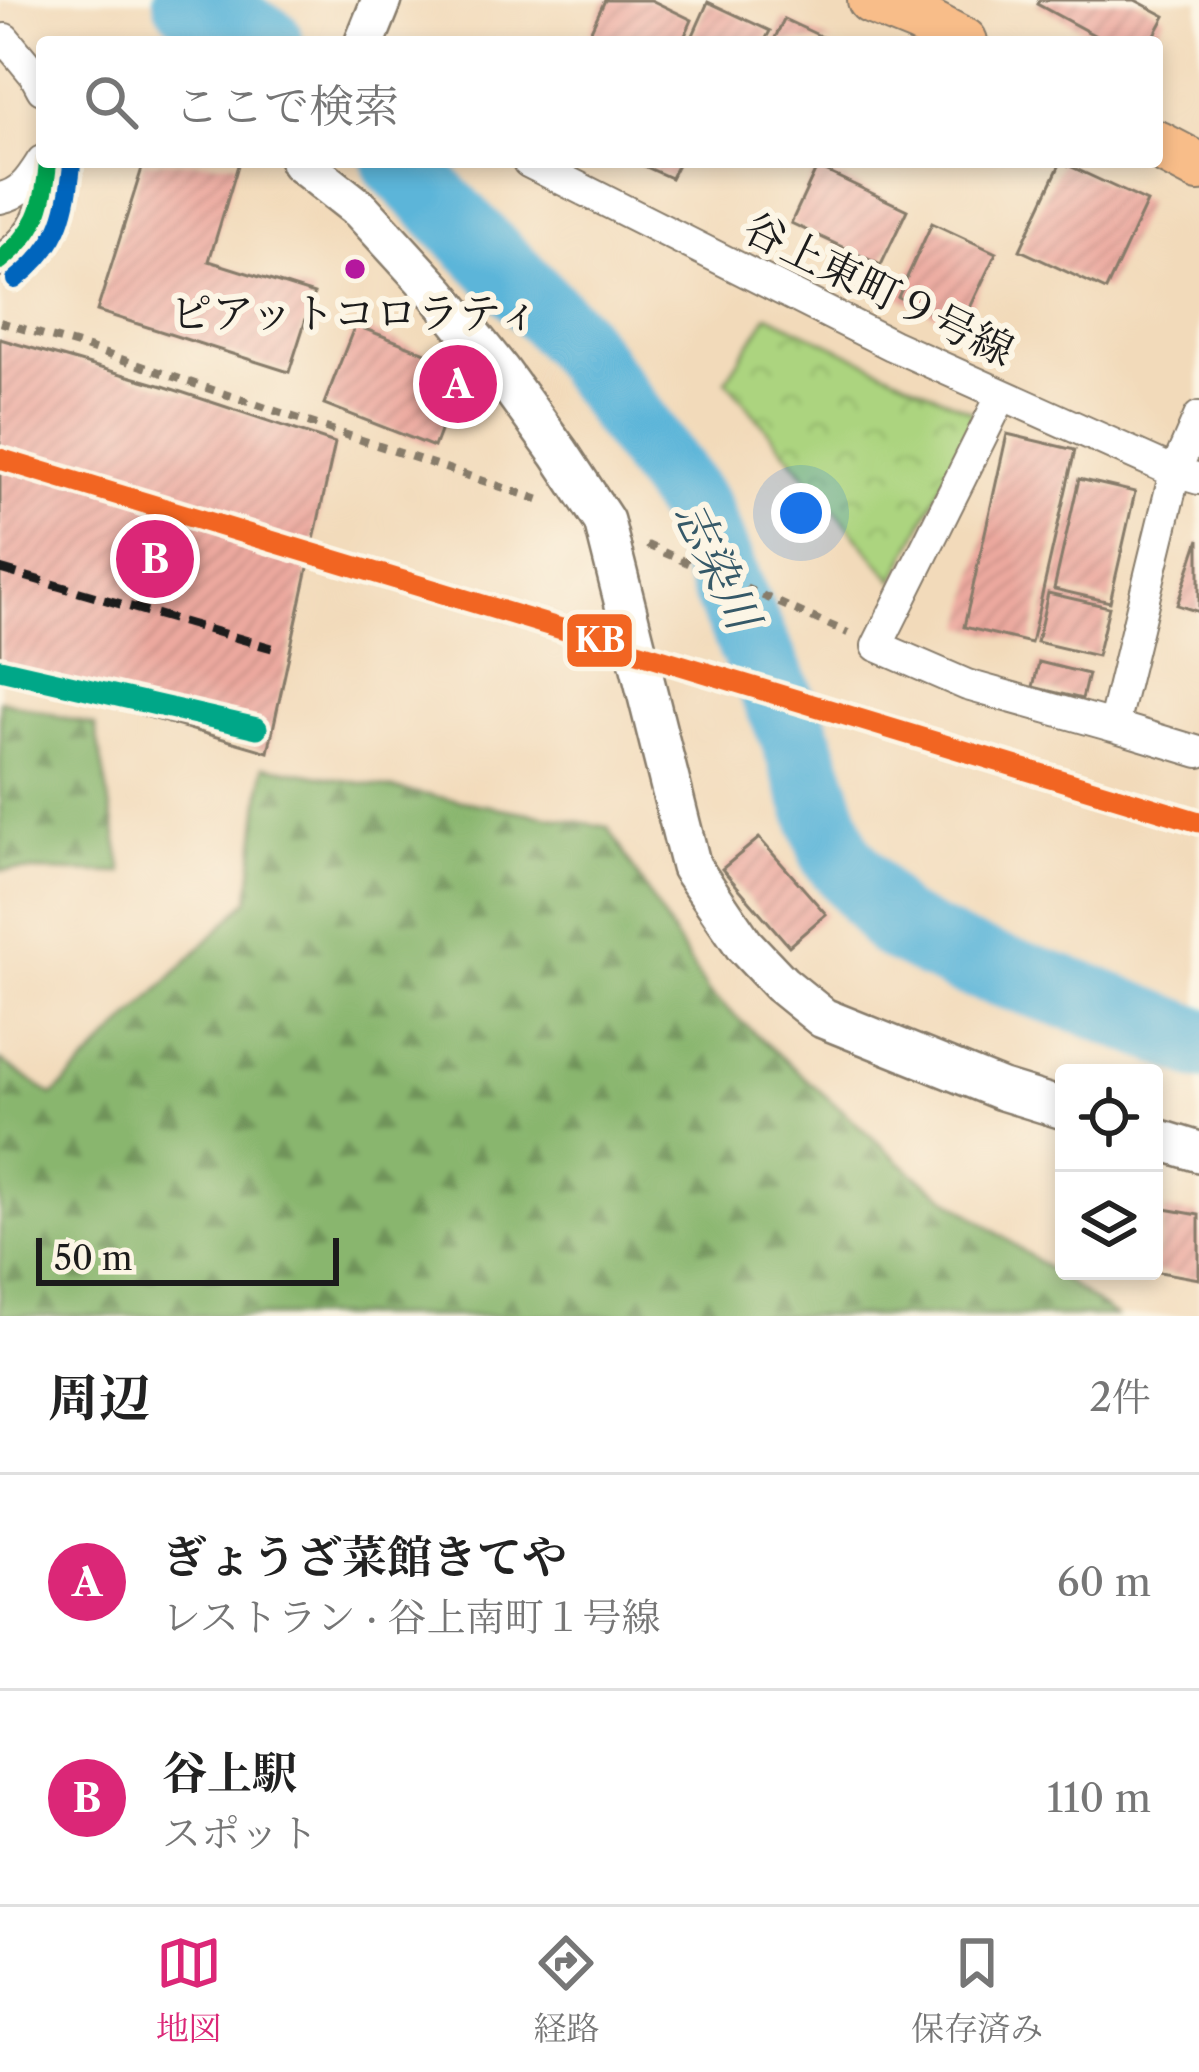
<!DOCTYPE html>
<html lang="ja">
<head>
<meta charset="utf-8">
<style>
	body { margin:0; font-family:"Libre Caslon Text","Noto Serif JP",serif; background:#f2f2f2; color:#222 }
	.controls { position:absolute; right:36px; bottom:36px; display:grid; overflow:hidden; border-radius:12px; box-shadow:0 6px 18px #0003 }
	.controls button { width:108px; height:108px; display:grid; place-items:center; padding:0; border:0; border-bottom:3px solid #e0e0e0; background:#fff; color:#222; font:60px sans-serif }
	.scale { position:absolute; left:36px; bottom:30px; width:303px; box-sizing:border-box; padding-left:12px; border:6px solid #1c1c1c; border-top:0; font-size:33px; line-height:42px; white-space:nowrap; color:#1c1c1c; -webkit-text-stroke:9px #fcf5e5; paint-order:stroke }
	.you { position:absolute; left:801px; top:513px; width:42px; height:42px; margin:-30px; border:9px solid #fff; border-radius:50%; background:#1a73e8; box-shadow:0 0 0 18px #1a73e833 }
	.badge { display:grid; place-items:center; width:78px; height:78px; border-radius:50%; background:#db2777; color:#fff; font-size:39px; font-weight:700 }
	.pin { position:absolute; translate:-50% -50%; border:6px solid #fff; box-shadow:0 3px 12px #0006 }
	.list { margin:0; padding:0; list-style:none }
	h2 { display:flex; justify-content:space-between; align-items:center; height:156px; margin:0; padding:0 48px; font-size:51px }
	h2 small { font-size:39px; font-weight:400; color:#767676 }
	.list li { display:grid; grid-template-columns:78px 1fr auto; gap:36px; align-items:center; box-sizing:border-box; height:216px; padding:0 48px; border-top:3px solid #e0e0e0 }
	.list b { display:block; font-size:45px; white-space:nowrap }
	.list p { margin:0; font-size:39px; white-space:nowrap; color:#767676 }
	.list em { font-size:39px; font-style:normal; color:#767676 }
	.icon { flex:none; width:66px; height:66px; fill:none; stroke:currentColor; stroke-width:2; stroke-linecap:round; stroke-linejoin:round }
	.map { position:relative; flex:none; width:1199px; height:1316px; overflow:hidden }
	.search { position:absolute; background:#fff; box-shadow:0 6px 18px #0003; left:36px; right:36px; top:36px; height:132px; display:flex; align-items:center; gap:30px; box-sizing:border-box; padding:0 42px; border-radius:12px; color:#767676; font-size:45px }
	.sheet { height:588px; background:#fff }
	nav { display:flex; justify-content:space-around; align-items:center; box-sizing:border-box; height:168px; border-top:3px solid #e0e0e0; background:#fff; font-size:33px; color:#767676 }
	nav a { display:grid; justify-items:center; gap:6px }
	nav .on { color:#db2777 }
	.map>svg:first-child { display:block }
</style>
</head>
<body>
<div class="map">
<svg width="1199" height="1316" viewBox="0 0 1199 1316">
	<defs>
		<pattern id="forest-firs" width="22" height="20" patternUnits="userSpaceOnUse" patternTransform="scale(3)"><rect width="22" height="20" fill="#89b66e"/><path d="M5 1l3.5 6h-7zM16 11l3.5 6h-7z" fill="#6f935a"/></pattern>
		<pattern id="park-crowns" width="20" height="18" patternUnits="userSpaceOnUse" patternTransform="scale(3)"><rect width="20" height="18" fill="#acd47f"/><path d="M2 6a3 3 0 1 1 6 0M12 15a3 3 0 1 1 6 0" fill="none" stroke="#93b56d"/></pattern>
		<pattern id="building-hatch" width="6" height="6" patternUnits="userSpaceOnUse" patternTransform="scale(3)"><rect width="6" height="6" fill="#eca99f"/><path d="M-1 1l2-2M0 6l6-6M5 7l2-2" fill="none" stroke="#ca9188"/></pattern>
	</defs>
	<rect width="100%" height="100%" fill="#fcf5e5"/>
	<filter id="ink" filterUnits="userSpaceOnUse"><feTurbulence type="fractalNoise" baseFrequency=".00833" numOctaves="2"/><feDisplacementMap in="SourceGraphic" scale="24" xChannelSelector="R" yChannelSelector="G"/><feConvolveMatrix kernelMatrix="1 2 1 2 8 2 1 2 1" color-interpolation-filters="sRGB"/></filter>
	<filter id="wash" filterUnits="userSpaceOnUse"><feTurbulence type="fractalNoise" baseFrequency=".004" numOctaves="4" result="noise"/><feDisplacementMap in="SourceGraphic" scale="48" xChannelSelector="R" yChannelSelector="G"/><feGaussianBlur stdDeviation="2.7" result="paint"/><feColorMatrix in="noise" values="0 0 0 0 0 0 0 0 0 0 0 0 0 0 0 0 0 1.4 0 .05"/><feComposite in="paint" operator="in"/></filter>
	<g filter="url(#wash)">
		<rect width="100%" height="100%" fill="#f2daba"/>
		<!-- forest -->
		<path fill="url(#forest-firs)" stroke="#526945" stroke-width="3" d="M0,700L95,726L123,873L0,870Z
			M264,766L608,827L708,992L915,1175L1115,1316H0V1060L53,1096L249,899Z"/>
		<!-- park -->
		<path fill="url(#park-crowns)" stroke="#64784e" stroke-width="3" d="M768,315L976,414L894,581L726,380Z"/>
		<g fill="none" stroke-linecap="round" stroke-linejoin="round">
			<!-- river -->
			<path stroke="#5cb5d9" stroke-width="72" d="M189,0L268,42
				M398,162L572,339L697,512L728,590L794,732L836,855L893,924L961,958L1086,999L1199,1044"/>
		</g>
		<g id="blocks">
			<!-- building -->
			<path fill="url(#building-hatch)" d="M605,0H651L692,20L682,42H610L590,32Z
				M1039,0H1135L1165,16L1151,42H1107L1037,4Z
				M708,2L770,31L764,42H690Z
				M784,19L833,42H773Z
				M144,162H239L209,261L314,294L289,372L97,311Z
				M635,162H679L671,178Z
				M1061,162L1147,202L1106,290L1020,250Z
				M817,167L907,210L881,265L791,223Z
				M932,223L996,253L961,327L898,297Z
				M355,325L464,368L460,377L484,386L472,414L450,405L434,447L324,404Z
				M0,339L163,386L335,443L268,752L0,674Z
				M1007,434L1075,450L1031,643L964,627Z
				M1079,479L1135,492L1110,602L1054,589Z
				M1199,539V612L1177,605Z
				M1048,593L1109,607L1097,656L1037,642Z
				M1039,662L1088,674L1082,699L1033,687Z
				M759,838L826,914L789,946L722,869Z
				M1165,1209L1199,1215V1279L1154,1271Z"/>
		</g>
	</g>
	<g filter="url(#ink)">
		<use href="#blocks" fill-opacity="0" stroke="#877b6b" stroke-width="3"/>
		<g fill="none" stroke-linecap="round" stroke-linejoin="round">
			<defs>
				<path id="minor" d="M5,39L34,74L42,89
					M528,162L892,345L1175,472L1199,479
					M0,198C22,194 31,178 42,161
					M0,261C41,231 44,210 48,162
					M1002,395L877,646L967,685L1113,726
					M1199,417L1175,472L1113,726L1199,752"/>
				<path id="tertiary" d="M365,42L382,0
					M300,162L361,210L438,294L499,370L559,453L604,521L691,867L744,945L781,984L823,1018L1002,1090L1064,1109
					M1154,1138L1199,1152"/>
				<path id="primary" d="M872,0L919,19L963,42
					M1157,145L1199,167"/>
			</defs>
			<!-- minor casing -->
			<use href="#minor" stroke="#877b6b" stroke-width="34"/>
			<!-- tertiary casing -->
			<use href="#tertiary" stroke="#877b6b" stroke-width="44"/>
			<!-- primary casing -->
			<use href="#primary" stroke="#877b6b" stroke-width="52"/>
			<!-- path -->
			<path stroke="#877b6b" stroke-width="8" stroke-dasharray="9 9" stroke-linecap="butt" d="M0,322L88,348L546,502
				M647,545L848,633"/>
			<!-- minor -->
			<use href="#minor" stroke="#fff" stroke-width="30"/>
			<!-- tertiary -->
			<use href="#tertiary" stroke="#fff" stroke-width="39"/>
			<!-- primary -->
			<use href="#primary" stroke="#f8bd89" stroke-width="48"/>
			<!-- rail -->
			<path stroke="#1c1c1c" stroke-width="9" stroke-dasharray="18 9" stroke-linecap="butt" d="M0,569L272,648"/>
			<defs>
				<path id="bus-1" d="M0,261C37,231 44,208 48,162"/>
				<path id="bus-2" d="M15,280C58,246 67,217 72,164"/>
			</defs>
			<!-- bus-1 casing -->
			<use href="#bus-1" stroke="#fcf5e5" stroke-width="27"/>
			<!-- bus-2 casing -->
			<use href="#bus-2" stroke="#fcf5e5" stroke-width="27"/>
			<!-- bus-1 -->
			<use href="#bus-1" stroke="#00a651" stroke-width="18"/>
			<!-- bus-2 -->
			<use href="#bus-2" stroke="#0065bd" stroke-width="18"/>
			<defs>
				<path id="rail-1" d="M0,459L1199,822"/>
			</defs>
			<!-- rail-1 casing -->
			<use href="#rail-1" stroke="#fcf5e5" stroke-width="30"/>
			<!-- rail-1 -->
			<use href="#rail-1" stroke="#f26522" stroke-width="21"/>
			<defs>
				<path id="metro-1" d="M0,669L257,728"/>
			</defs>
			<!-- metro-1 casing -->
			<use href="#metro-1" stroke="#fcf5e5" stroke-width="30"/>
			<!-- metro-1 -->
			<use href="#metro-1" stroke="#01a788" stroke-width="21"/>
		</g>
	</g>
	<!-- markers -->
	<circle fill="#b5179e" stroke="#fcf5e5" stroke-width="4.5" cx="355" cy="269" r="12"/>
	<g text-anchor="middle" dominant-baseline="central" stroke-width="12" stroke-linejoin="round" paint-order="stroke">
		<!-- street labels -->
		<g font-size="42" fill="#1c1c1c" stroke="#fcf5e5">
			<text transform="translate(879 289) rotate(26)">谷上東町９号線</text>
		</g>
		<!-- poi labels -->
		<g font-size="42" fill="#1c1c1c" stroke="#fcf5e5">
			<text x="355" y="313">ピアットコロラティ</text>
		</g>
		<!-- water labels -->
		<g font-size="45" font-style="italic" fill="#365968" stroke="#fcf5e5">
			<text transform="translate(717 565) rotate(64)">志染川</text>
		</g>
	</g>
	<rect stroke="#fcf5e5" stroke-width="4.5" x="565" y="612" width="69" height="57" rx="12" fill="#f26522"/>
	<g font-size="33" text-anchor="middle" font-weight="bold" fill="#fff">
		<text x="600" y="652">KB</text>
	</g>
</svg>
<div class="controls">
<button><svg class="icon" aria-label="locate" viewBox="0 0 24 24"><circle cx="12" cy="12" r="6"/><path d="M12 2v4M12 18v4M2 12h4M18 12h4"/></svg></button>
<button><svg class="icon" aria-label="layers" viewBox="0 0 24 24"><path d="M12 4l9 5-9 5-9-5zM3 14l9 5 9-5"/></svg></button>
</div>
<div class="scale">50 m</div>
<div class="you"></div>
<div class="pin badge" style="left:458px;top:384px">A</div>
<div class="pin badge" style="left:155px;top:559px">B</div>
<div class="search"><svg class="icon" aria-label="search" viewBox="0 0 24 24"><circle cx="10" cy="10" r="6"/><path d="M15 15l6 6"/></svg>ここで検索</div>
</div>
<section class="sheet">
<h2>周辺<small>2件</small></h2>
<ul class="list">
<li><span class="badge">A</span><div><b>ぎょうざ菜館きてや</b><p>レストラン · 谷上南町１号線</p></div><em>60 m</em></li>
<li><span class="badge">B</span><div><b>谷上駅</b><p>スポット</p></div><em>110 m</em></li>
</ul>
</section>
<nav>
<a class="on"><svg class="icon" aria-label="map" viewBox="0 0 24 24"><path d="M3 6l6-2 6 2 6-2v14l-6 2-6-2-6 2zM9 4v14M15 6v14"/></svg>地図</a>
<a><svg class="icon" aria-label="directions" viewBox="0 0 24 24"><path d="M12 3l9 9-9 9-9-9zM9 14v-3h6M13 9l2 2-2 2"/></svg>経路</a>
<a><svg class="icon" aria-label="saved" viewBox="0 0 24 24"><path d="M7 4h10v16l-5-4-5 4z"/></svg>保存済み</a>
</nav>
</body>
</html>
